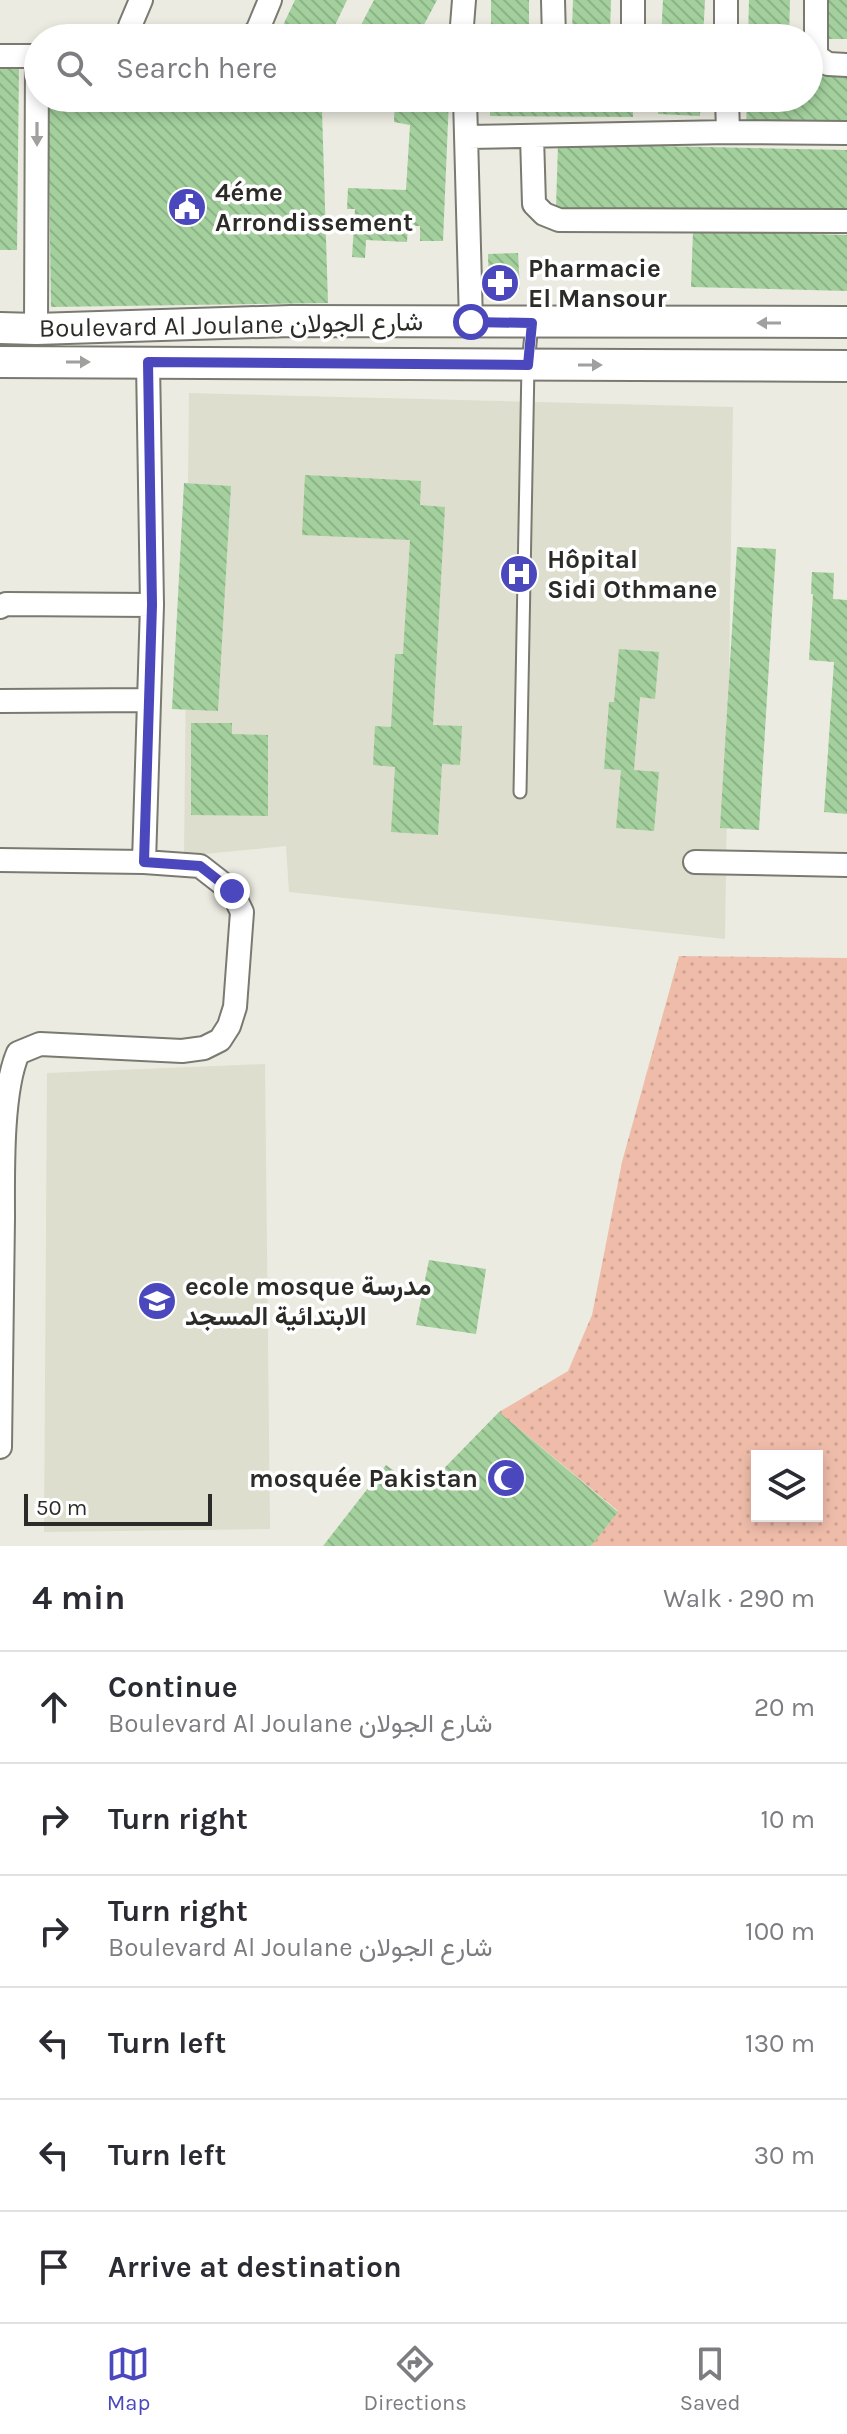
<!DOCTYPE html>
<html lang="en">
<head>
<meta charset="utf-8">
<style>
	body { margin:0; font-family:Karla,Vazirmatn,sans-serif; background:#f7f7f7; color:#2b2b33 }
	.controls { position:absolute; right:24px; bottom:24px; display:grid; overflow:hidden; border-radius:0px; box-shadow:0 4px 12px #0003 }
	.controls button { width:72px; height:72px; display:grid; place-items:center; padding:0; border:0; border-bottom:2px solid #e1e1e2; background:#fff; color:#2b2b33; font:40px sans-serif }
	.scale { position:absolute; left:24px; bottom:20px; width:188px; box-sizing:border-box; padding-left:8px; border:4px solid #2b2b27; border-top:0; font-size:22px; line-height:28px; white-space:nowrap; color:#2b2b27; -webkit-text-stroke:6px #fff; paint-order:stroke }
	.stop { position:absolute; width:24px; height:24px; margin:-18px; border:6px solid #4b48be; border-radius:50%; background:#fff }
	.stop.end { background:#4b48be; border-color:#fff; box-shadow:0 2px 8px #0008 }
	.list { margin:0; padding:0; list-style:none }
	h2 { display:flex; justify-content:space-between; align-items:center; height:104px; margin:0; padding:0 32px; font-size:34px }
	h2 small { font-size:26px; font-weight:400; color:#7c7c81 }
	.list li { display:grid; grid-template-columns:52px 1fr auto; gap:24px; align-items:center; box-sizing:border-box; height:112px; padding:0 32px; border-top:2px solid #e1e1e2 }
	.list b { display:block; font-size:30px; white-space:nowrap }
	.list p { margin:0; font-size:26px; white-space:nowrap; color:#7c7c81 }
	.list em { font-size:26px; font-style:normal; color:#7c7c81 }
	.icon { flex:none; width:44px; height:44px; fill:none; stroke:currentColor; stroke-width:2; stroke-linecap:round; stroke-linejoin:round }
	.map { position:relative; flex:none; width:847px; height:1546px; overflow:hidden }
	.search { position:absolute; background:#fff; box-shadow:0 4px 12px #0003; left:24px; right:24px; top:24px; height:88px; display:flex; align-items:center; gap:20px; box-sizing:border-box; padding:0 28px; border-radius:44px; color:#7c7c81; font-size:30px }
	.sheet { height:776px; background:#fff }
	nav { display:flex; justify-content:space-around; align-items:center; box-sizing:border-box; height:112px; border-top:2px solid #e1e1e2; background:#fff; font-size:22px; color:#7c7c81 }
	nav a { display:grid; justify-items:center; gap:4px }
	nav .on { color:#4b48be }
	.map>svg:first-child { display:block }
</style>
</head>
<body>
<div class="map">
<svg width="847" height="1546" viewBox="0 0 847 1546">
	<defs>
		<pattern id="park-dots" width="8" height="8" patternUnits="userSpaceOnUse" patternTransform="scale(2)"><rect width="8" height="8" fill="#f0bcaa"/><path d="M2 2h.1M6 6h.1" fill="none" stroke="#cea292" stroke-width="1.8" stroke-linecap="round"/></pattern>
		<pattern id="building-back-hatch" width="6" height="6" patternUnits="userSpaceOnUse" patternTransform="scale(2)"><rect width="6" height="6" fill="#a3d09d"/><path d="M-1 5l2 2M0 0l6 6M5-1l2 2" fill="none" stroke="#8cb387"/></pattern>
	</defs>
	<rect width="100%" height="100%" fill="#ebebe1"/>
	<!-- built -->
	<path fill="#dedece" d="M189,393L733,407L725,939L289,892L286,846L184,856Z
		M265,1064L270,1529L44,1532L47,1073Z"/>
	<!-- park -->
	<path fill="url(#park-dots)" fill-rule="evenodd" d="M679,956L847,958V1546H591L618,1511L499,1412L568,1371L592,1315L622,1162ZM757,1456H817V1516H757Z"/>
	<!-- building -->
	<path fill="url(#building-back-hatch)" d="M295,0H347L329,38H277Z
		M374,0H437L417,38H386L361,25Z
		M491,0H529V38H491Z
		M573,0H611L610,31L572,30Z
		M663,0H705L703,38H661Z
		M749,0H790L789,38H748Z
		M823,0H847V39H822Z
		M0,63H19L17,250H0Z
		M809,70L847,71V128L746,126L747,98H809Z
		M48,98H245L322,111L328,303L51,307Z
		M395,98H449L443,241H420V226H408L407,242L366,240L365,258L352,257L355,209H347L348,188L406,190L410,125L394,122Z
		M490,98H633V117L490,116Z
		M659,98H701L700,116L658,114Z
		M558,144L847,150V214L556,208Z
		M693,231L847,235V291L691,287Z
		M518,253L520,289L489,290L488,254Z
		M305,475L421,481L420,505L445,507L433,725L462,726L460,765L442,764L438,835L391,832L395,767L373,765L375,726L391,727L395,654H403L410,540L302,535Z
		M184,483L231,486L218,711L172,709Z
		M737,547L776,549L759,830L720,828Z
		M812,572L834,573L833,599L847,600V814L824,812L834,662L809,660L813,594H811Z
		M619,649L659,652L655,699L640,697L634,770L659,772L654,831L616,828L621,770L604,769L609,702H614Z
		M191,723H232V734L268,735V816L191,815Z
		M429,1260L486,1269L476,1334L416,1325Z
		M499,1412L618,1512L591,1546H323L386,1465L422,1491Z"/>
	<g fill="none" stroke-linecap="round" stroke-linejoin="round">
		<defs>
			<path id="lane" d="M520,792L528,365L532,323"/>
			<path id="street" d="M553,0L554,38
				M726,0V38
				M816,0V56L828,64L847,65
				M131,38L130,26L141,0
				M251,38L258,29L270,0
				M461,38L464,0
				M633,38V0
				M0,56H38
				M465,98L471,322
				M727,98L728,132
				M532,136L534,204L544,214L559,220L847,221
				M468,137L728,132L847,133
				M36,329L37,56
				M0,607L6,604L152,605
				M0,701L149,700
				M0,860L144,862L200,866L232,891L242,912L235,1007L229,1026L220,1040L204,1048L182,1051L40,1044L18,1053C1,1092 3,1174 3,1218C2,1294 1,1371 0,1447
				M144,862L152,605L148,362
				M695,862L847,865"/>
			<path id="secondary" d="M0,328L36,329L291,321L847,322
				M0,362L847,366"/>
		</defs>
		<!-- lane casing -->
		<use href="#lane" stroke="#7a7a71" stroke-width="15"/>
		<!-- street casing -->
		<use href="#street" stroke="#7a7a71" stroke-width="26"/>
		<!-- secondary casing -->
		<use href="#secondary" stroke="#7a7a71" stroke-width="34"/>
		<!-- lane -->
		<use href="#lane" stroke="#fff" stroke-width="11"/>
		<!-- street -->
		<use href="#street" stroke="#fff" stroke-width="22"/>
		<!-- secondary -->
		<use href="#secondary" stroke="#fff" stroke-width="30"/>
	</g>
	<!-- one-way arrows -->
	<defs><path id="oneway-solid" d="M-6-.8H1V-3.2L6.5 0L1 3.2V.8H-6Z" transform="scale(2)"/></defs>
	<g fill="#a0a09e">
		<use href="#oneway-solid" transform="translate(37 134) rotate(90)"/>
		<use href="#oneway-solid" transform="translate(769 323) rotate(180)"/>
		<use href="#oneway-solid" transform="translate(78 362)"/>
		<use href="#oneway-solid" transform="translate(590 365)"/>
	</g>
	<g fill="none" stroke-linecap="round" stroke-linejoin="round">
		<!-- route -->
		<path stroke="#4b48be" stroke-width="10" d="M232,891L200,866L144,862L152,605L148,362L528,365L532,323L471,322"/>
	</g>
	<!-- icons -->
	<defs>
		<symbol id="civic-disc" viewBox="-11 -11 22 22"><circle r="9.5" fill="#4b48be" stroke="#fff"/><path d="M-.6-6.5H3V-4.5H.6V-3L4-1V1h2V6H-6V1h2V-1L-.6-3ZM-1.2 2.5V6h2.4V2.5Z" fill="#fff"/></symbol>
		<symbol id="pharmacy-disc" viewBox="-11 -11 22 22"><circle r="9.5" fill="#4b48be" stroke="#fff"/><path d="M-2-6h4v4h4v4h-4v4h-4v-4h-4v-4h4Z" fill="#fff"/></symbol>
		<symbol id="hospital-disc" viewBox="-11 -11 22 22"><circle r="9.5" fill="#4b48be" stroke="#fff"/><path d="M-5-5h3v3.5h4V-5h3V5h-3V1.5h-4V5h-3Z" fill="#fff"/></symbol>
		<symbol id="school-disc" viewBox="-11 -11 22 22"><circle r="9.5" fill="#4b48be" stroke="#fff"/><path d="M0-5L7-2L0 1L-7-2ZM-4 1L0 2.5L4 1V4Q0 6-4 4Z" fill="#fff"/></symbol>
		<symbol id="mosque-disc" viewBox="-11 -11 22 22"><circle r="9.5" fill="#4b48be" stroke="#fff"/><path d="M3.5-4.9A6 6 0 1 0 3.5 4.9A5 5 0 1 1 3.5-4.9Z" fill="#fff"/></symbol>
	</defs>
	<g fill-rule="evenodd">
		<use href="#civic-disc" x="165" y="185" width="44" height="44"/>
		<use href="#pharmacy-disc" x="478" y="261" width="44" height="44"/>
		<use href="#hospital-disc" x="497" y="552" width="44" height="44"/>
		<use href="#school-disc" x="135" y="1279" width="44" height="44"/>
		<use href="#mosque-disc" x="484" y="1456" width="44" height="44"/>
	</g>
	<g text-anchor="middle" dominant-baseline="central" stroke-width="7" stroke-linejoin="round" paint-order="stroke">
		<!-- poi labels -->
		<g font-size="26" font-weight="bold" fill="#2b2b27" stroke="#fff" text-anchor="start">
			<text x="215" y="192">4éme<tspan x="215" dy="30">Arrondissement</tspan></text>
			<text x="528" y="268">Pharmacie<tspan x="528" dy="30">El Mansour</tspan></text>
			<text x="547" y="559">Hôpital<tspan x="547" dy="30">Sidi Othmane</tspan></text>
			<text x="185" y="1286">ecole mosque مدرسة<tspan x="185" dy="30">الابتدائية المسجد</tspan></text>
			<text x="478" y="1478" text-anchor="end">mosquée Pakistan</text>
		</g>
		<!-- street labels -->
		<g font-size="26" fill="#2b2b27" stroke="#fff">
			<text transform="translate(231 325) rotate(-1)">Boulevard Al Joulane شارع الجولان</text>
		</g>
	</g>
</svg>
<div class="controls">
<button><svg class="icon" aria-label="layers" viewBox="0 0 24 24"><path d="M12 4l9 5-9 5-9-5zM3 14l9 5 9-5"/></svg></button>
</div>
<div class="scale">50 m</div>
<div class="stop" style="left:471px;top:322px"></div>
<div class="stop end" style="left:232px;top:891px"></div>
<div class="search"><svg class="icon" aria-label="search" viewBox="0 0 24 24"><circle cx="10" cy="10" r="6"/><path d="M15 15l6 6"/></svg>Search here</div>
</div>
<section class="sheet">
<h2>4 min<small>Walk · 290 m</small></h2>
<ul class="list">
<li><svg class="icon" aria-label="ahead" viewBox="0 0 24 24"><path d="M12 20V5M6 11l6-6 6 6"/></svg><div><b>Continue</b><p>Boulevard Al Joulane شارع الجولان</p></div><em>20 m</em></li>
<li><svg class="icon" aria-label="right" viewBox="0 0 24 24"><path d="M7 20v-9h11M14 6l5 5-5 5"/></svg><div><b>Turn right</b></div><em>10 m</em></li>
<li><svg class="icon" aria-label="right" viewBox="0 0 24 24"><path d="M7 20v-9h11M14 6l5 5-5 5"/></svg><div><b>Turn right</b><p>Boulevard Al Joulane شارع الجولان</p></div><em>100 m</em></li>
<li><svg class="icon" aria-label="left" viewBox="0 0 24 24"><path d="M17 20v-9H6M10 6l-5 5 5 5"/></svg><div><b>Turn left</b></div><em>130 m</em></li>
<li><svg class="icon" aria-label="left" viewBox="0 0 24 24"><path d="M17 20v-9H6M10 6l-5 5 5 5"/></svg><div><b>Turn left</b></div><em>30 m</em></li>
<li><svg class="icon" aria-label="arrive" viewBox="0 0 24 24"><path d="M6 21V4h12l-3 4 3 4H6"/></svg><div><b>Arrive at destination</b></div></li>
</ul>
</section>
<nav>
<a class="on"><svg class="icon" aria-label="map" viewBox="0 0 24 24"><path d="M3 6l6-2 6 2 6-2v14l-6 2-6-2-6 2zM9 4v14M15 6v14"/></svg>Map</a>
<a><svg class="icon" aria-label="directions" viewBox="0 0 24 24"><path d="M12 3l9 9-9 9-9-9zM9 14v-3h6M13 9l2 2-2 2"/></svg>Directions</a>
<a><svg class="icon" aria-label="saved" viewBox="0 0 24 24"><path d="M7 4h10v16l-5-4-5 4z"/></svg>Saved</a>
</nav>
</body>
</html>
